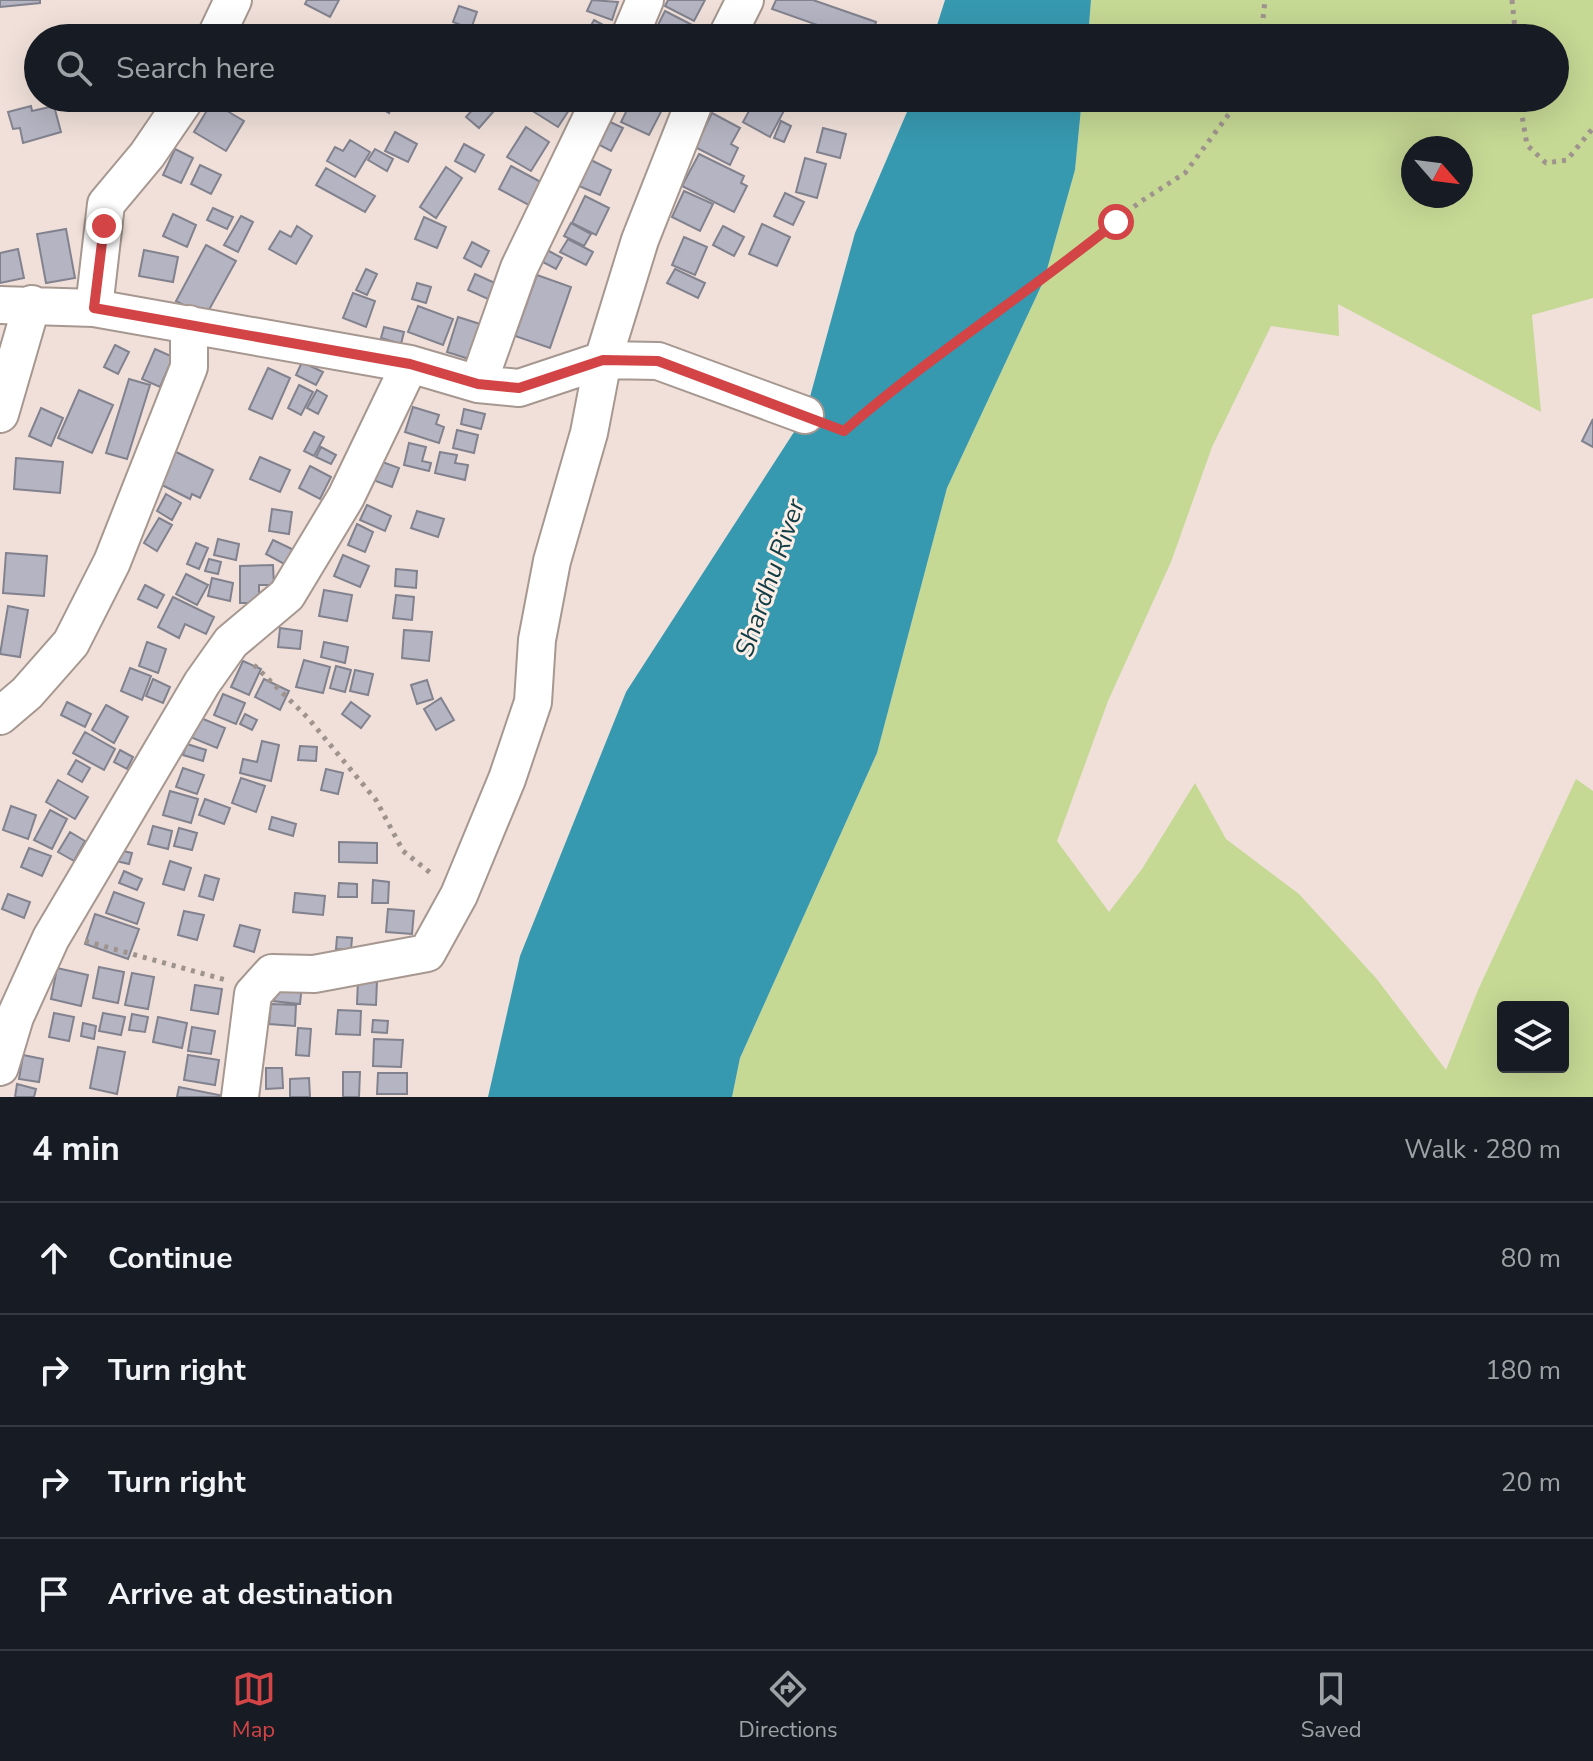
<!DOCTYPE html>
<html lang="en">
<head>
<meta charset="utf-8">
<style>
	body { margin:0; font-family:"Nunito Sans",sans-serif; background:#20242c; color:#f1f3f6 }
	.controls { position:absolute; right:24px; bottom:24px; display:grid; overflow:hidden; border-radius:8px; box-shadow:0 8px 32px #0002 }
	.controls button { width:72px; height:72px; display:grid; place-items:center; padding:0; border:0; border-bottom:2px solid #363941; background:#171b24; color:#f1f3f6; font:40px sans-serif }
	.compass { position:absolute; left:1401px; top:136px; width:72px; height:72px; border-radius:50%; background:#171b24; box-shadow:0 8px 32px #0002; rotate:118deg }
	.stop { position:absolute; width:24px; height:24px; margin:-18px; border:6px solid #d34446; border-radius:50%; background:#fff }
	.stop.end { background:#d34446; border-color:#fff; box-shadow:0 2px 8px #0008 }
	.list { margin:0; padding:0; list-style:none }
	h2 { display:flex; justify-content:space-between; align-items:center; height:104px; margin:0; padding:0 32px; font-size:34px }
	h2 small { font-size:26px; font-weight:400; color:#9ea1a6 }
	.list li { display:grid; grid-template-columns:52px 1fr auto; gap:24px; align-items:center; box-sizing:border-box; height:112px; padding:0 32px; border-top:2px solid #363941 }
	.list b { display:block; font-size:30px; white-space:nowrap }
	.list em { font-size:26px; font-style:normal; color:#9ea1a6 }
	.icon { flex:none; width:44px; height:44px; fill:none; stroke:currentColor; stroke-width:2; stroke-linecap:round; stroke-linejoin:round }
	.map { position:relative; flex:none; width:1593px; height:1097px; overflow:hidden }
	.search { position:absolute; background:#171b24; box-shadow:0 8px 32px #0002; left:24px; right:24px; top:24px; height:88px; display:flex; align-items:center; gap:20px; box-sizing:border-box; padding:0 28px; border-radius:44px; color:#9ea1a6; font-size:30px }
	.sheet { height:552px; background:#171b24 }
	nav { display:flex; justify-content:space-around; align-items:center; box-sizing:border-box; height:112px; border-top:2px solid #363941; background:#171b24; font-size:22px; color:#9ea1a6 }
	nav a { display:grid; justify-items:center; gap:4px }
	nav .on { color:#d34446 }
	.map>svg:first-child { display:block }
</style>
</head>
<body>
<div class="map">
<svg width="1593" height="1097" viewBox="0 0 1593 1097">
	<rect width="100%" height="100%" fill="#f0e0d9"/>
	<!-- green -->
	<path fill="#c5d894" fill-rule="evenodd" d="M1091,0H1593V298L1532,315L1541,412L1338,304L1339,336L1271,326L1212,447L1171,562L1108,701L1057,841L1109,912L1142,869L1195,783L1226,839L1299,894L1376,978L1446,1070L1478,990L1576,779L1593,791V1097H732L740,1058L877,753L947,488L1044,280L1075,170L1082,98H1555V38H1088ZM1413,148H1461V196H1413ZM1503,1007H1563V1067H1503Z"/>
	<!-- water -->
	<path fill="#3799b0" d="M945,0H1091L1088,38H933Z
		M913,98H1082L1075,170L1044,280L947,488L877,753L740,1058L732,1097H488L520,956L626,692L805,415L855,233Z"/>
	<!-- building -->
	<path fill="#b4b4c2" stroke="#82828f" stroke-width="2" d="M0,0H40V3L0,7Z
		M307,0H339L330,17L305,4Z
		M592,0L618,2L612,20L587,11Z
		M668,0H705L694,21L665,6Z
		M776,0H813L876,22L871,38H854L772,9Z
		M459,6L477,12L471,29L453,22Z
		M665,11L702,30L698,38H637L644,23L656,29Z
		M594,20L616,32L613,38H584Z
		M763,25L806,38H759Z
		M79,98H97L98,103L81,108Z
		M364,98H396L389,113Z
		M483,98H493L500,104L479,128L466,117Z
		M539,98H565L573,104L558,127L531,110Z
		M633,98H654L665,104L649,135L621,122Z
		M756,98H770L786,107L770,137L743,122Z
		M212,102L244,121L226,151L194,132Z
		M31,106L32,111L54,106L61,132L23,143L20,128L13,129L8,112Z
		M712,113L740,128L731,144L738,148L730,165L695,147Z
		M606,120L623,128L611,151L594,142Z
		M781,121L791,126L784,142L774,138Z
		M526,127L549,142L531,171L507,157Z
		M823,128L846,134L840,158L817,152Z
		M395,132L417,144L408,162L385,151Z
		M350,140L370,152L355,177L327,161L335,147L343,151Z
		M464,144L484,155L475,172L455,161Z
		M175,149L193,158L181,183L163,175Z
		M375,149L393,159L387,171L368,160Z
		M699,154L744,176L741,183L747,186L734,212L682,186Z
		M805,158L826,164L817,198L796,192Z
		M591,160L611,170L600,195L579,186Z
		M200,165L221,175L211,194L191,184Z
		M511,166L550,187L538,210L499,189Z
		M446,167L462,178L436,218L420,207Z
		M326,168L375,196L365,212L316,185Z
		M684,191L713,204L700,231L672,217Z
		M785,193L804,202L793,225L774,216Z
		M585,196L609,208L596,235L572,223Z
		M213,208L233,217L227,229L207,220Z
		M173,214L196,225L187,247L163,236Z
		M241,216L253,222L238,252L224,245Z
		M424,217L446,227L437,248L415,239Z
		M571,223L591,234L584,246L564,236Z
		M762,224L790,237L777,266L749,254Z
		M297,226L312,236L296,264L269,249L280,231L291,237Z
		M723,226L744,237L734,256L713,245Z
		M66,229L75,278L46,283L37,234Z
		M684,237L707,247L695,275L672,265Z
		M568,239L593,252L586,265L560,252Z
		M472,242L489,251L481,267L464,258Z
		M206,245L236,261L205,317L176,301Z
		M18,249L24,278L0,283V253Z
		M144,250L178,257L173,282L139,276Z
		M547,250L562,258L556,269L541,261Z
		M366,269L377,274L367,295L356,290Z
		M675,269L705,283L698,298L667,283Z
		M475,274L495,283L488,299L468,290Z
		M537,275L571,287L550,348L515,336Z
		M417,283L431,287L426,303L412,299Z
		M353,293L375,301L366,327L343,318Z
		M418,306L453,319L443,345L408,332Z
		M458,317L480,324L469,359L447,352Z
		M384,327L404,332L401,344L381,338Z
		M115,345L129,352L118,374L104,367Z
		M155,349L173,357L160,387L142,379Z
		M302,362L323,372L316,385L296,375Z
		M268,368L290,378L272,419L249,409Z
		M129,379L150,385L127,459L106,453Z
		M299,385L313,392L301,415L288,408Z
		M79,390L113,405L92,453L58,438Z
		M317,390L327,396L318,414L307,408Z
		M413,407L439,415L436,424L444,427L439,443L405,432Z
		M41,408L63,418L51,446L29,436Z
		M464,409L485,414L481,429L461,424Z
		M1593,419V447L1582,441Z
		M457,430L478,435L474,453L453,448Z
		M314,432L324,437L314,456L304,451Z
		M409,443L426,447L422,461L431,463L429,471L404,465Z
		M321,447L336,455L331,464L316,457Z
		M172,450L213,470L200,498L192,494L190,499L156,482Z
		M440,452L457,455L455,463L468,465L465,480L435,473Z
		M260,457L290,470L280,492L250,479Z
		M16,458L63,462L60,493L14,489Z
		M377,460L399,468L392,487L370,479Z
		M310,466L331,477L320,499L299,488Z
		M166,494L181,503L172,520L157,511Z
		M367,505L391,516L385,531L360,520Z
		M272,509L292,512L289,534L269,531Z
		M417,511L444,519L438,537L411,528Z
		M159,518L172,525L157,551L144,543Z
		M357,524L373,532L365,552L348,545Z
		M218,539L239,544L236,560L214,555Z
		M273,540L294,550L286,565L266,554Z
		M196,543L208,548L199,569L187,564Z
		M6,553L47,556L44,596L3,593Z
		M343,555L369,566L360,587L334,576Z
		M209,559L221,562L218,574L205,571Z
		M273,565L274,585H259V603H240V566Z
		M396,569L417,571L416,588L395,586Z
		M186,574L208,585L197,605L176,594Z
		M212,578L233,583L230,601L208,596Z
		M145,585L164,595L157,608L138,599Z
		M324,590L352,595L347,621L319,616Z
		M396,595L414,597L412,620L393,618Z
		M173,597L214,617L206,634L185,624L179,638L158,627Z
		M8,606L28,610L20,657L0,654Z
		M280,628L302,631L300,649L278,647Z
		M404,630L432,632L429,661L402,658Z
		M147,642L166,649L158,673L139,666Z
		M324,642L348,647L345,663L321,657Z
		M304,660L330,667L323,693L296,687Z
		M243,661L261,669L249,695L231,687Z
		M336,666L351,670L345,692L330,688Z
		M130,668L151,676L142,700L121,691Z
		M355,670L373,674L368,695L350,691Z
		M153,679L170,687L163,703L146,696Z
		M264,679L289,691L280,710L255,697Z
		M427,680L433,699L417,704L411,685Z
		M223,694L245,703L236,724L214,715Z
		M441,698L454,720L436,730L424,709Z
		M67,702L91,714L85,727L61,715Z
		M351,702L370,716L361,728L342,714Z
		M106,705L128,717L114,743L92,730Z
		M245,714L257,720L252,730L240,724Z
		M196,716L225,728L217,748L188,736Z
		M85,732L115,749L104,770L73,753Z
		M262,741L279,745L271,781L240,773L243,759L257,762Z
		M187,744L206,750L203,761L183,755Z
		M300,746L317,747L316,761L298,760Z
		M120,750L133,757L127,769L114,762Z
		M76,760L90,768L82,782L68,774Z
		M183,768L204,775L197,794L176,787Z
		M326,769L343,773L338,794L321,790Z
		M241,778L265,786L256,812L232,803Z
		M58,780L88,797L75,819L46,802Z
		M170,791L198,799L191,823L163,815Z
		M205,799L230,808L224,824L199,815Z
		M11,806L36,815L28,839L3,830Z
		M50,810L67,819L52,849L34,840Z
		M272,817L296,824L293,836L269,829Z
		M153,826L172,831L168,849L148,844Z
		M179,828L197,833L192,850L174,846Z
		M70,832L85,841L74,861L58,852Z
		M339,842L377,843V863L339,862Z
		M29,848L51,856L42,876L21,867Z
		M119,850L132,853L129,864L116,861Z
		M170,861L191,868L184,890L163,884Z
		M124,871L142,879L137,890L119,883Z
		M205,875L219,879L213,900L199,896Z
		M373,880L389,882L388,903H372Z
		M339,883L357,884V897H338Z
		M114,892L144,903L137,924L106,913Z
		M295,893L325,896L323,915L293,912Z
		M8,894L30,902L24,918L2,909Z
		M388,909L414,911L412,934L386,932Z
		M184,911L204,915L197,940L178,935Z
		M95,914L139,929L128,959L85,944Z
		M240,925L260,930L254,952L234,946Z
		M337,937L352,938L351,950L336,949Z
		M99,967L124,972L118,1003L93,998Z
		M57,968L88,975L81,1006L51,999Z
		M132,973L154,977L148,1009L125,1005Z
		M358,980L377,981L376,1005L357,1004Z
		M274,982L302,984L300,1004L272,1001Z
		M195,985L222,989L218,1014L191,1010Z
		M271,1004L296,1005L295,1026L269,1024Z
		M338,1010L361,1011L360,1035L336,1034Z
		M54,1013L74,1017L69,1041L49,1037Z
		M103,1013L125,1017L121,1035L99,1031Z
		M132,1014L148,1017L145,1032L129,1030Z
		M158,1017L187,1023L182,1048L153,1042Z
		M373,1020L388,1021L387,1033L372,1032Z
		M83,1023L96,1026L94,1039L81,1036Z
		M192,1027L215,1031L211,1054L188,1051Z
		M298,1028L311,1029L309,1056L296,1055Z
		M374,1039L403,1040L401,1067L373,1066Z
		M98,1047L125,1052L117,1094L90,1088Z
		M23,1055L43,1059L39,1082L19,1079Z
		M188,1055L219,1060L215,1085L184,1080Z
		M266,1068H282L283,1088L266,1089Z
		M343,1072H360L359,1097H343Z
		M378,1073H407V1094H377Z
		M309,1078L310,1097H290V1079Z
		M17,1084L36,1089L34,1097H15Z
		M179,1087L224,1096L223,1097H177Z"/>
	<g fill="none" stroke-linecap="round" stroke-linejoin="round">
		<defs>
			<path id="minor" d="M215,38L233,0
				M629,38L645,0
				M726,38L745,0
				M0,305L94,308L410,364L478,384L519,388L603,360L658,361L805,415
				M94,308L106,204L147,155L186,98
				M478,384L519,268L601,98
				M0,414L32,304
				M0,716L27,693L71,643L112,562L189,367V324
				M0,1067L15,1017L51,938L202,683L231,642L287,595L346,497L410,364
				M240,1097L253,994L272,973L314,974L427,953L459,895L507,779L533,702L537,640L552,561L589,433L603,360L640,240L696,98"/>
		</defs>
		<!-- minor casing -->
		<use href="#minor" stroke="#a69790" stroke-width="40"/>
		<!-- path -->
		<path stroke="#9f938e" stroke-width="5" stroke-dasharray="4 6" stroke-linecap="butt" d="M1512,0L1516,38
			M1261,38L1265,0
			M1519,98L1527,145L1546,163L1567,160L1593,128
			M832,426L844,431L914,371L1044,280L1140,202L1185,173L1241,98
			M254,665L308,718L376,800L403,851L433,875
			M85,941L226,980"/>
		<!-- minor -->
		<use href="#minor" stroke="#fff" stroke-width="36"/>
	</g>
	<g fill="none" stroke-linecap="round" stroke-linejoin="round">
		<!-- route -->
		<path stroke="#d34446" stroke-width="10" d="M104,226L94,308L410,364L478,384L498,386L519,388L603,360L658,361L844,431C931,355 1027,294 1116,222"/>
	</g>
	<g text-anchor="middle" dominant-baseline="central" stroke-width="6" stroke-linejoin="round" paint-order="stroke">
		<!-- water labels -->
		<g font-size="26" font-style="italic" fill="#103c46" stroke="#fdeee6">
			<text transform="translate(770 578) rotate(-71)">Shardhu River</text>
		</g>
	</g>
</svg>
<div class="controls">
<button><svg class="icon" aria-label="layers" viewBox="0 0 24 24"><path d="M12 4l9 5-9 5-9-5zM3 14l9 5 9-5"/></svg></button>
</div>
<svg class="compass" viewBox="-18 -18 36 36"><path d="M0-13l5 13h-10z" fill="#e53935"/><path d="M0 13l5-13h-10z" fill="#9ea1a6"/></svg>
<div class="stop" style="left:1116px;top:222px"></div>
<div class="stop end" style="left:104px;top:226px"></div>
<div class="search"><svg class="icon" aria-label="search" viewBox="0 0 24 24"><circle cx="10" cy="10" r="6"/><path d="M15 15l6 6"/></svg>Search here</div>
</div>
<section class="sheet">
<h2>4 min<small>Walk · 280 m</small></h2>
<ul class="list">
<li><svg class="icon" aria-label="ahead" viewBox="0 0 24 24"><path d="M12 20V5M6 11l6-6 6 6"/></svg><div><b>Continue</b></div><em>80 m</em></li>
<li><svg class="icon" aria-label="right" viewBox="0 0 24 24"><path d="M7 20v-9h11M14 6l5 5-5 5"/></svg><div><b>Turn right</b></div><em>180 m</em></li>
<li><svg class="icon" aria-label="right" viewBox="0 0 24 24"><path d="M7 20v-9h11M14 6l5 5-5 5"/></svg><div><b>Turn right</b></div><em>20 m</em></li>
<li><svg class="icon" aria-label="arrive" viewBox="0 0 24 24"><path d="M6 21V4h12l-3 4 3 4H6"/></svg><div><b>Arrive at destination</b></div></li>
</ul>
</section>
<nav>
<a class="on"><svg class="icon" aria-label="map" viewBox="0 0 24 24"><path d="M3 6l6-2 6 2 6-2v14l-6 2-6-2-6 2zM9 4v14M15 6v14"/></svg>Map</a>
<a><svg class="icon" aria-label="directions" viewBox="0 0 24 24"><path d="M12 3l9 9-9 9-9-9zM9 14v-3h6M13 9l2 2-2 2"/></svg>Directions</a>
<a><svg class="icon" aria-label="saved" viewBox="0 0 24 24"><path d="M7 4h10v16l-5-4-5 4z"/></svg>Saved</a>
</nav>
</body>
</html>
